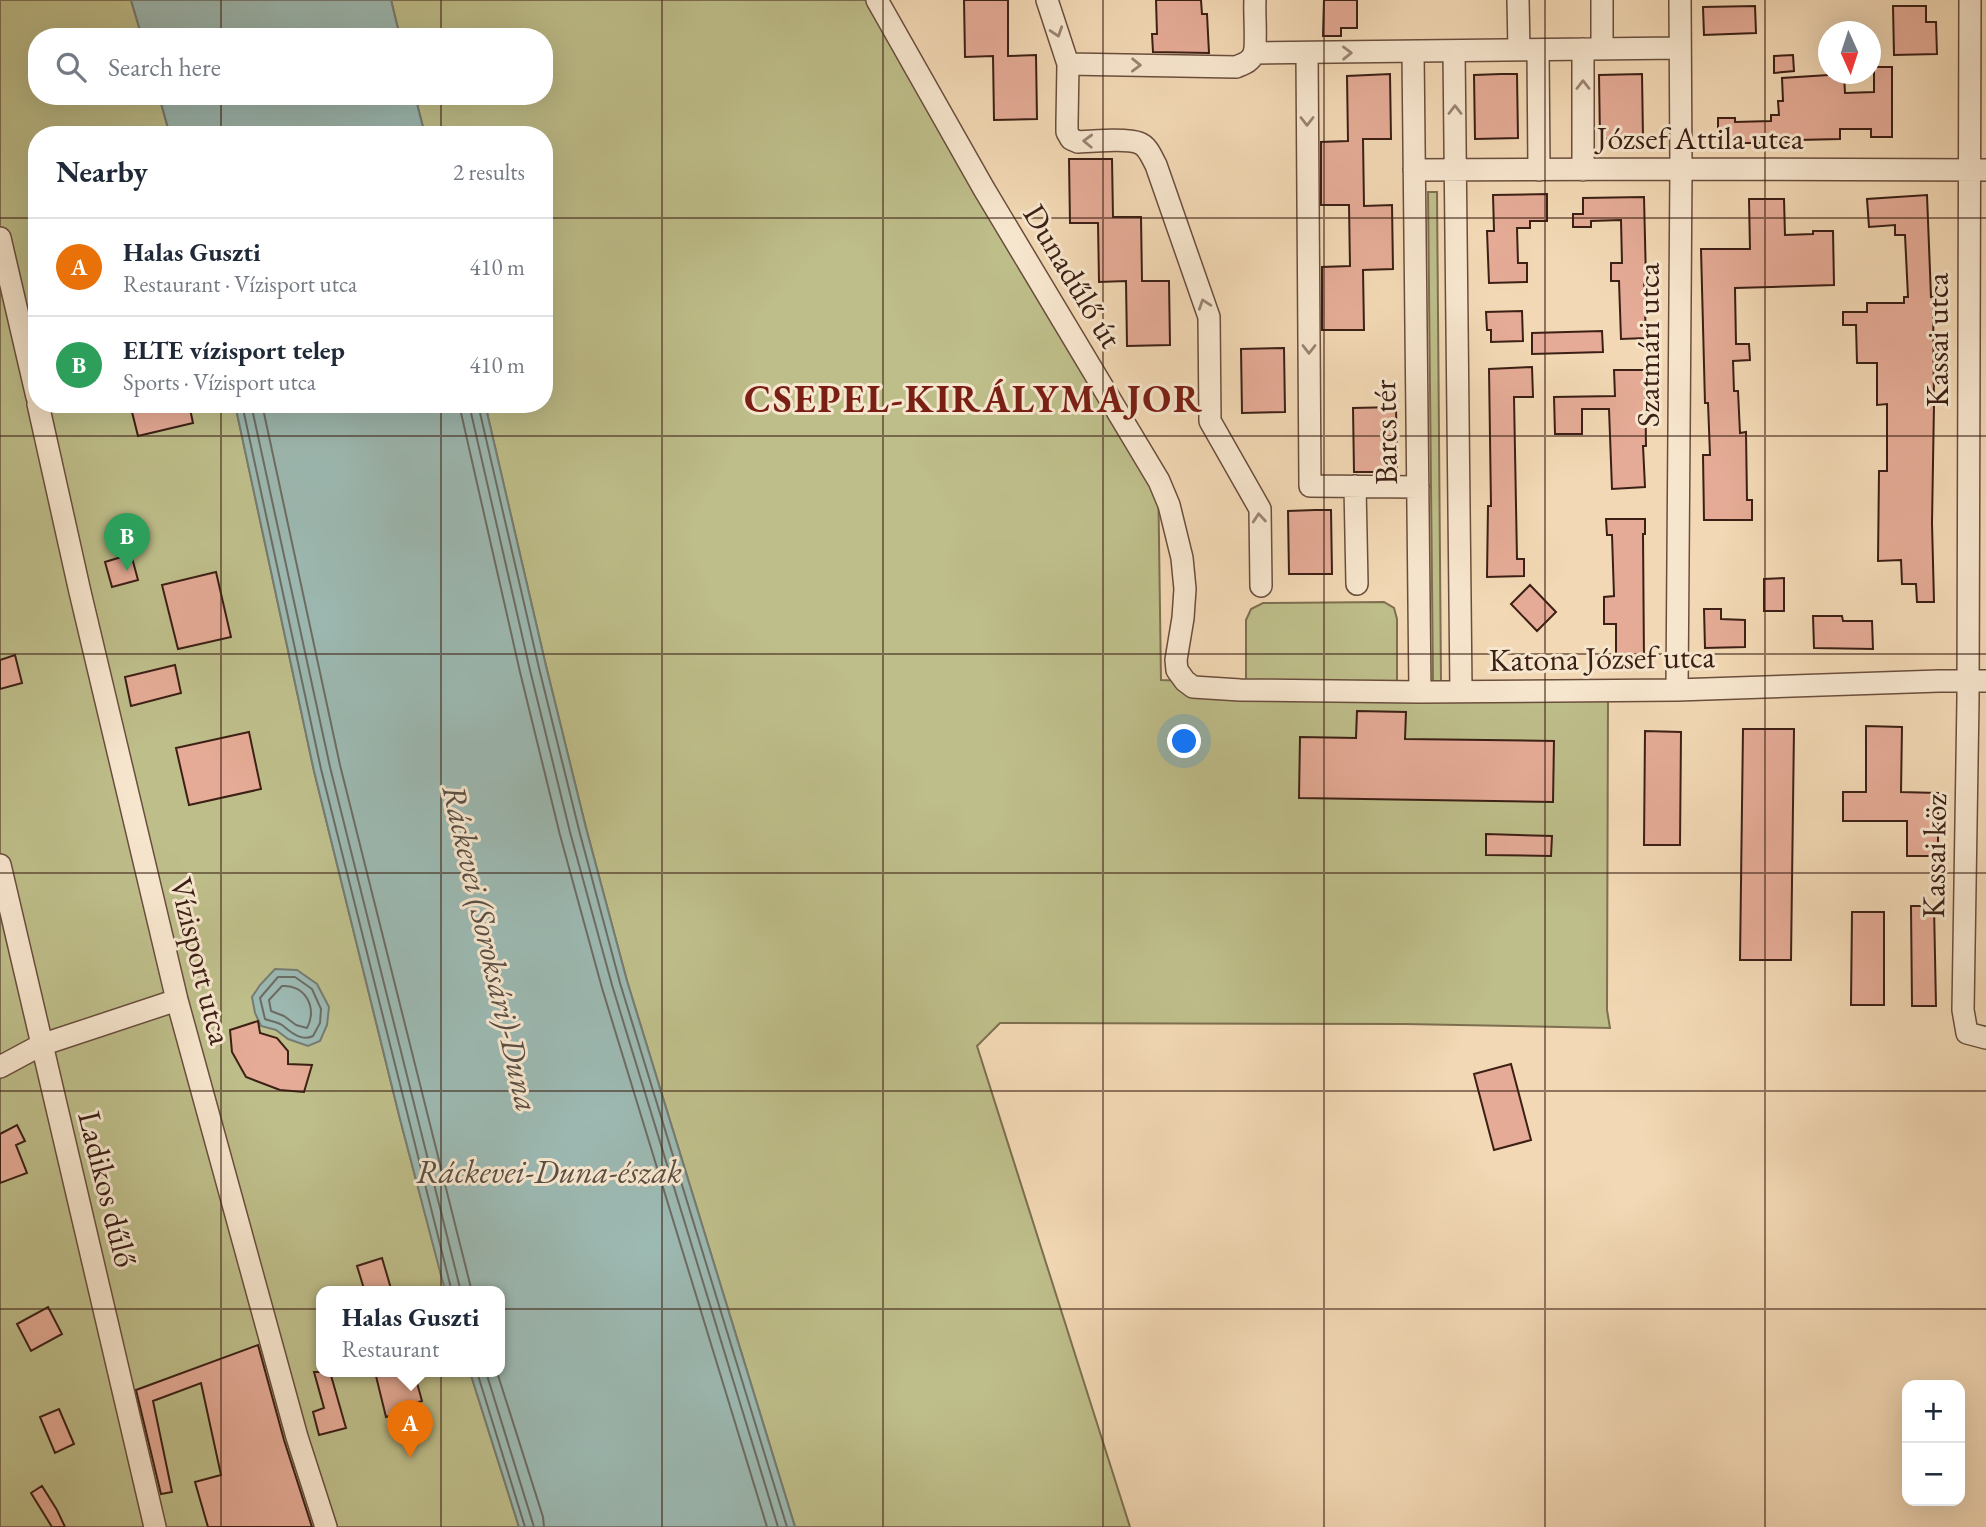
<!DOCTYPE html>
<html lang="en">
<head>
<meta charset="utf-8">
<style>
	body { margin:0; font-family:"EB Garamond",serif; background:#f2f2f3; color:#1f2937 }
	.controls { position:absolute; right:21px; bottom:21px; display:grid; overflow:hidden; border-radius:14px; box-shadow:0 7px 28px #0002 }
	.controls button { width:63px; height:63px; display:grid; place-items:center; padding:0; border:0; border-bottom:2px solid #e0e1e3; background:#fff; color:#1f2937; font:35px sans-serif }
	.compass { position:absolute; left:1818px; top:21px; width:63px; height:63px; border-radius:50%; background:#fff; box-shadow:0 7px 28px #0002; rotate:177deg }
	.you { position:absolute; left:1185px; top:742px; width:24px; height:24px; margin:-18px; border:5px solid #fff; border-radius:50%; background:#1a73e8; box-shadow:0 0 0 10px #1a73e833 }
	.badge { display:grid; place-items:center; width:46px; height:46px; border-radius:50%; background:#8f2418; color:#fff; font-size:23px; font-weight:700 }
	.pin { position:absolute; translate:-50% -58px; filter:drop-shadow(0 2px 4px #0008) }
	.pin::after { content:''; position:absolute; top:37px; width:24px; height:21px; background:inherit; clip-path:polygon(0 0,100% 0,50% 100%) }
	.popup { position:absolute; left:316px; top:1286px; width:189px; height:91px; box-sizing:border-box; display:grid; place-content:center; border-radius:14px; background:#fff; filter:drop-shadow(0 2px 5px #0005); font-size:23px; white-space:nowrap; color:#747a83 }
	.popup b { font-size:26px; color:#1f2937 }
	.popup::after { content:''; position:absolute; left:50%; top:100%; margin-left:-14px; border:14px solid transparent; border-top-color:#fff }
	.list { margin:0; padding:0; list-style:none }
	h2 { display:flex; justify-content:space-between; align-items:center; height:91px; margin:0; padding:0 28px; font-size:30px }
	h2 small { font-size:23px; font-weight:400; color:#747a83 }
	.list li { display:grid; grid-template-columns:46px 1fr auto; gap:21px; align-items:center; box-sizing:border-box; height:98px; padding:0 28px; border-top:2px solid #e0e1e3 }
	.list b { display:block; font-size:26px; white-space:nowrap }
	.list p { margin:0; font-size:23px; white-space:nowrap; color:#747a83 }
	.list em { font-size:23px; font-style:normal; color:#747a83 }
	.icon { flex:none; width:38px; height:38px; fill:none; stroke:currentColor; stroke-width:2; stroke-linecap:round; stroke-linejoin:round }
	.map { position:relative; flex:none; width:1986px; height:1527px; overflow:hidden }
	.search { position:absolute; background:#fff; box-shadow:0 7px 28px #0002; left:28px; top:28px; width:525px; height:77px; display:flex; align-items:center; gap:18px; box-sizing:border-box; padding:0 24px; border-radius:28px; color:#747a83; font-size:26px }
	.panel { position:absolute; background:#fff; box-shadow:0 7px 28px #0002; left:28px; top:126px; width:525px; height:287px; border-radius:28px }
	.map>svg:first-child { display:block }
</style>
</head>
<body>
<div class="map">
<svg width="1986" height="1527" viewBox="0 0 1986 1527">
	<rect width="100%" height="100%" fill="#f2d8b4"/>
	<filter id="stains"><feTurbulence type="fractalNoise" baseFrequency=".00286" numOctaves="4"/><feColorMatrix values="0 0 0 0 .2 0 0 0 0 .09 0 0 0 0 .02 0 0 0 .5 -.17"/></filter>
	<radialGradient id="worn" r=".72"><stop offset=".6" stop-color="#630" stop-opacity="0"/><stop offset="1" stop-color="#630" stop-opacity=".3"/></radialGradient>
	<!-- green -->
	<path fill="#bebe8a" stroke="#7d6f50" stroke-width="2" d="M0,0H131L142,37H37V96H159L170,135H37V404H235L314,771L400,1119L446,1292H321V1372H470L519,1527H0Z
		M391,0H880L1158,468L1161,680L1246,683V620L1251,609L1263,603L1384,602L1394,608L1397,619V681L1256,682L1608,695L1607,1010L1610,1028L1405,1024L1000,1023L977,1046L1130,1527H795L627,981L586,828L546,666L485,404H544V135H425L415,96H544V37H400Z
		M1428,192H1437L1441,682H1433Z"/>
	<!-- water -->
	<path fill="#9cb9b2" stroke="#767c73" stroke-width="2" d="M131,0H391L400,37H142Z
		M159,96H415L425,135H170Z
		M235,404H485L546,666L586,828L627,981L795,1527H519L470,1372H499V1292H446L442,1279L400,1119L314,771Z
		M275,969L297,970L317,984L329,1007L327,1025L320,1041L308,1046L288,1039L276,1030L261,1026L255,1013L252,997L260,985Z"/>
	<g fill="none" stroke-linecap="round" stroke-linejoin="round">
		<!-- shore -->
		<path stroke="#6c6c64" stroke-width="2" d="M242,404L321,769L452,1292
			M251,404L330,767L461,1292
			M262,404L340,765L472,1292
			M459,404L520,672L560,835L602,988L767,1527
			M469,404L530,670L570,832L612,985L778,1527
			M478,404L539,668L579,830L620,983L787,1527
			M278,977H295L312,989L321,1009L320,1023L313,1036C301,1042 291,1032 282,1025C277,1022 270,1021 265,1019L260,998Z
			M282,986C305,984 318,1008 307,1028L296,1025L284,1016L271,1011L269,1000Z
			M477,1372L525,1527
			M486,1372L534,1527
			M497,1372L543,1517L544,1527"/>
	</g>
	<!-- building -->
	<path fill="#e5ab96" stroke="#3c2015" stroke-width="2" d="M964,0H1008V56L1036,55L1037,119L994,120L993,56L965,57Z
		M1156,0H1201L1202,14H1207L1209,53L1153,52L1152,34H1157Z
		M1324,0H1357V28H1341V36H1323Z
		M1755,6L1756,33L1704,35L1703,7Z
		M1893,6H1926V22H1936L1937,54L1894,55Z
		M1793,55L1794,71L1774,73V56Z
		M1874,67H1892V137H1871V129H1840V139L1798,140V142L1772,143H1718V118H1735V122L1771,121V115H1779L1778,101H1783L1782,78L1844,74L1845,93L1874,92Z
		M1390,74L1391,139H1363L1364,206L1392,205L1393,269L1363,270L1364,330H1322V267L1350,266L1349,205H1321V142L1348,141L1347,76Z
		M1501,74H1517L1518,138L1475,139L1474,75Z
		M1642,74L1643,138L1600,139L1599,75Z
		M1069,159H1112L1113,217H1141L1142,281H1169L1170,345L1127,346L1126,281L1099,282L1098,223H1070Z
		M1547,194V221H1530V228H1517L1518,263H1527V282L1489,283L1487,231H1494L1493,195Z
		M1927,195L1931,297H1933L1934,404L1932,523L1934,602H1917L1916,584H1902L1901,560L1878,561L1879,471H1887V404L1877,405V363H1857L1856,325H1843V312H1867V303H1904V297H1908L1905,235H1895V225L1869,227L1867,199Z
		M1644,197L1646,280H1644L1646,338L1621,339L1619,281H1611V263H1622L1621,220L1591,221V227H1573V214H1583V198Z
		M1749,199H1784L1785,235L1813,234V231H1833L1834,285L1735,288L1736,344H1749L1750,360L1733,361L1734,391H1738L1740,433L1746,432L1747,500H1752V520H1704L1703,455H1710L1708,403H1705L1701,249H1750Z
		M1522,311L1523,341L1491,342V330H1487L1486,312Z
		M1602,331L1603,352L1532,354V333Z
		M1284,348L1285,412L1242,413L1241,349Z
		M1532,367L1533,397H1514L1517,559H1524V576L1487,577L1488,506H1491L1489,369Z
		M1614,370H1645L1646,446H1643L1645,487L1612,489L1609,409H1582V434H1555L1554,397L1615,396Z
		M130,404H189L193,423L138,436Z
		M1396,407L1397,472H1354L1353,408Z
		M1315,510H1331L1332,574H1289L1288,511Z
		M1606,519H1645V534H1643L1644,662L1616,663V624H1604V597L1614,596L1612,535H1607Z
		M131,554L138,580L112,587L105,562Z
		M216,572L231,637L178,649L162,585Z
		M1784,578V611H1764V579Z
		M1530,585L1556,612L1537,631L1511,604Z
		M1704,609H1721V619L1745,620V647L1705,648Z
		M1813,616H1842L1843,621H1872L1873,649L1814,648Z
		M15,655L22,683L0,689V660Z
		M175,665L181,693L131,706L125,677Z
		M1357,711L1406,712L1405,739L1554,741L1553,802L1299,798L1300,737L1356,738Z
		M1866,726L1902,727L1901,792L1938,793V856H1907V821H1843V792H1866Z
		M1743,729H1794L1791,960H1740Z
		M1645,731L1681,732L1680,845H1644Z
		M249,732L261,789L189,805L176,748Z
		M1486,834L1552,836L1551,856L1486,855Z
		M1911,906H1934L1936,1006H1912Z
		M1852,912H1884V1005H1851Z
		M258,1021L260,1033L277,1038L288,1051V1064L312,1065L304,1092L280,1090L246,1077L232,1052L230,1030Z
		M1511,1064L1531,1140L1494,1150L1474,1074Z
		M17,1125L25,1141L16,1145L27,1173L0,1183V1134Z
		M382,1258L392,1292H365L357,1266Z
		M48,1307L62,1334L31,1351L17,1324Z
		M258,1345L284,1440L312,1527H208L195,1482L221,1475L201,1383L153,1401L172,1492L161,1494L136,1390Z
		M314,1372H330L346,1428L319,1435L313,1412L324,1408Z
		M375,1372H414L422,1401L415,1403L416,1409L386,1417Z
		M59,1409L74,1444L55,1453L40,1417Z
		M42,1486L57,1510L65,1527H52L31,1493Z"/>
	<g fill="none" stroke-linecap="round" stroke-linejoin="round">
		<defs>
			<path id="minor" d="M877,0L984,189L1159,481L1169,505L1182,558L1185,589L1183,618L1176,660L1177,670L1185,681L1193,687L1240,690L1420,692L1677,690L1939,681H1986
				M1047,0L1068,64L1067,123V132L1071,139L1078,142C1092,141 1128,138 1139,143C1148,146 1152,158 1156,165L1209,317L1210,421L1260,509L1261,586
				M1518,0L1519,50
				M1602,0V49
				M1970,0L1968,699L1963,1010L1967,1033L1986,1038
				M1583,49V170
				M1538,50L1539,170
				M1454,51L1461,691
				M1413,52L1420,692
				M1254,53L1680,48
				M1307,53L1310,486L1418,487
				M1068,64L1236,67C1243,64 1251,62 1254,53C1257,45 1254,11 1255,0
				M1414,170L1681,169L1986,170
				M0,238L37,397
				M38,404L80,592L177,1000L297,1437L326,1527
				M1355,486L1357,584
				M1677,690L1681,169L1680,0
				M0,865L155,1527
				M0,1067L41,1045L177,1000"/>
		</defs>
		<!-- minor casing -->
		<use href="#minor" stroke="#6a4e3d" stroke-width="24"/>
		<!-- minor -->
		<use href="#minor" stroke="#f7e6ce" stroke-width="21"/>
	</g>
	<!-- one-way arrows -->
	<defs><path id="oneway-chevron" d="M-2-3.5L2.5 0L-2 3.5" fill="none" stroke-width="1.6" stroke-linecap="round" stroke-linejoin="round" transform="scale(1.75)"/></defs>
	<g stroke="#9a8372">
		<use href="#oneway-chevron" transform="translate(1057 32) rotate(72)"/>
		<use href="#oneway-chevron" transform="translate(1347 53) rotate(-1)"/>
		<use href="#oneway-chevron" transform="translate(1136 65) rotate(1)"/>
		<use href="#oneway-chevron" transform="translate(1583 85) rotate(-90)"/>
		<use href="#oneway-chevron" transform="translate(1455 110) rotate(-90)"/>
		<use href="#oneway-chevron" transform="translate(1307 121) rotate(90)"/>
		<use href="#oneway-chevron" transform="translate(1088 141) rotate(-178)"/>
		<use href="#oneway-chevron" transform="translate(1204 304) rotate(-109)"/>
		<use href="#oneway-chevron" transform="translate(1309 349) rotate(90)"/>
		<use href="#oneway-chevron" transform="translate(1259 518) rotate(-95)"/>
	</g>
	<!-- grid -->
	<path fill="none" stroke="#3c2015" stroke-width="2" stroke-opacity="0.55" d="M221,0V37M441,0V37M662,0V1527M883,0V1527M1103,0V1527M1324,0V1527M1545,0V1527M1765,0V1527M221,96V135M441,96V135M0,218H37M544,218H1986M221,404V1527M441,404V1527M0,436H1986M0,654H1986M0,873H1986M0,1091H1986M0,1309H1986"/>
	<g text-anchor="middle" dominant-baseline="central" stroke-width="6" stroke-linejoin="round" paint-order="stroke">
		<!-- street labels -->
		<g font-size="32" fill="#3c2015" stroke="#f7e6ce">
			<text x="1700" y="138">József Attila utca</text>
			<text transform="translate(1073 276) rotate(59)">Dunadűlő út</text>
			<text transform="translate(1937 340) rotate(-90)">Kassai utca</text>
			<text transform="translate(1648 345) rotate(-90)">Szatmári utca</text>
			<text transform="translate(1385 432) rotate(-91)">Barcs tér</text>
			<text transform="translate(1602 658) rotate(-1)">Katona József utca</text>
			<text transform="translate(1934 856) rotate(-89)">Kassai köz</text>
			<text transform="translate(201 961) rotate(76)">Vízisport utca</text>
			<text transform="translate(108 1189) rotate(76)">Ladikos dűlő</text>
		</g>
		<!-- water labels -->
		<g font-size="33" font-style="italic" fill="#594e44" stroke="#f7e6ce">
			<text transform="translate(491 948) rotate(77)">Ráckevei (Soroksári)-Duna</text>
			<text x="549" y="1171">Ráckevei-Duna-észak</text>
		</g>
		<!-- district labels -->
		<g font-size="38" font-weight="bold" letter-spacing="2" fill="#7a1f14" stroke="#f7e6ce">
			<text x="974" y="398">CSEPEL-KIRÁLYMAJOR</text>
		</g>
	</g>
	<rect width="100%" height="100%" filter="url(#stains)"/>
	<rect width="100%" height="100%" fill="url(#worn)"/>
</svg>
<div class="controls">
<button>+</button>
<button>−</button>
</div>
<svg class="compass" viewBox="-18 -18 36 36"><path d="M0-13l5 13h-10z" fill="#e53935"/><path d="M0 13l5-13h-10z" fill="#747a83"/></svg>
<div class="you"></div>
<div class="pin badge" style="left:410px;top:1458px;background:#e8710a">A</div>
<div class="popup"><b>Halas Guszti</b>Restaurant</div>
<div class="pin badge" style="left:127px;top:571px;background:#2e9e5b">B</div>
<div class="search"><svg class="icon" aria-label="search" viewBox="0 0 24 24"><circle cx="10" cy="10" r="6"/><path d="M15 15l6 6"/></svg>Search here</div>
<section class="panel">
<h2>Nearby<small>2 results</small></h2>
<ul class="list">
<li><span class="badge" style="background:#e8710a">A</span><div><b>Halas Guszti</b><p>Restaurant · Vízisport utca</p></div><em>410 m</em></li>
<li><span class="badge" style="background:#2e9e5b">B</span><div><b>ELTE vízisport telep</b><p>Sports · Vízisport utca</p></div><em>410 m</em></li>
</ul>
</section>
</div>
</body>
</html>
